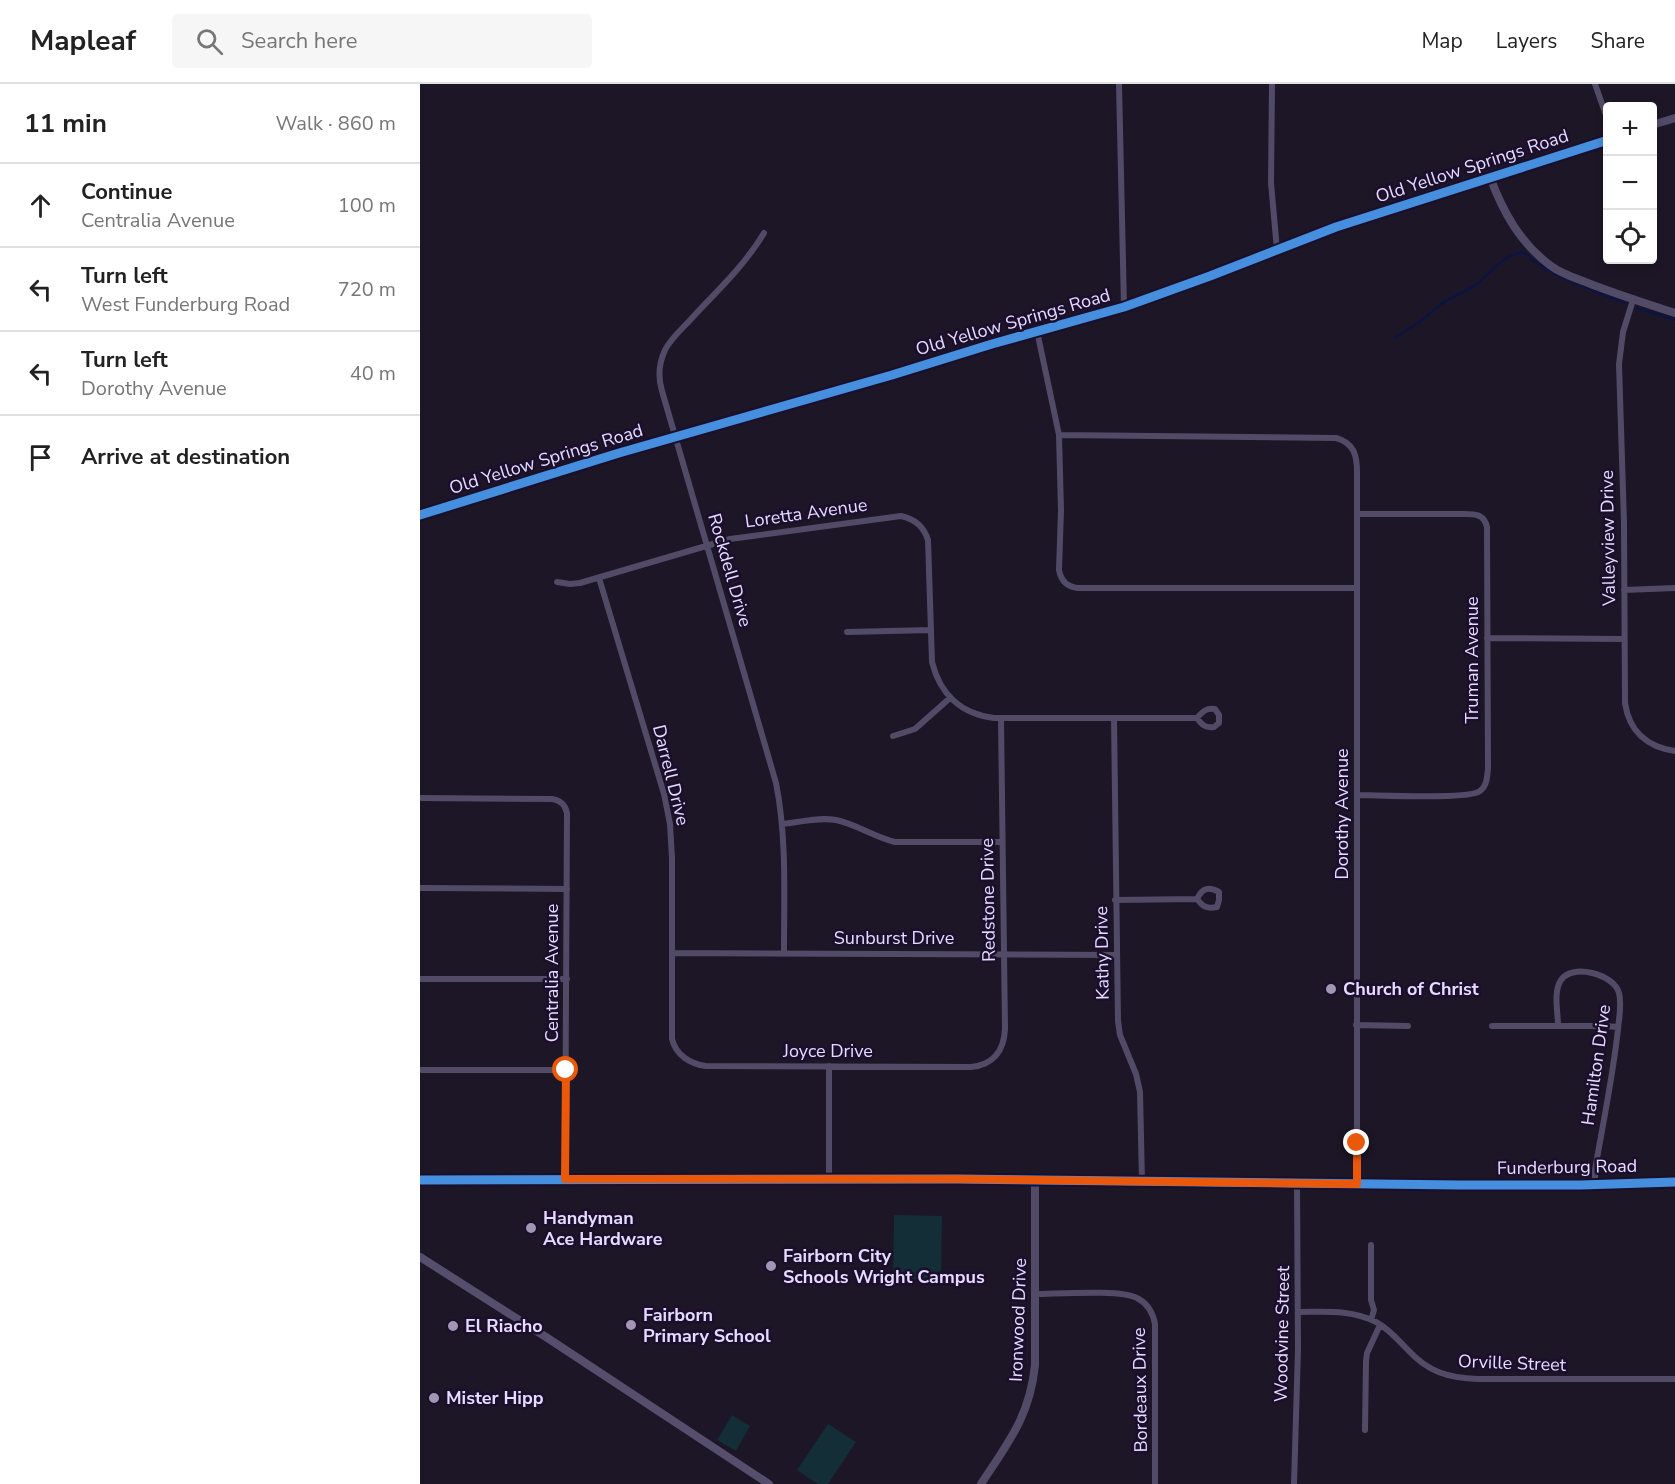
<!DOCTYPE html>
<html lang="en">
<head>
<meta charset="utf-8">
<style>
	body { margin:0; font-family:"Nunito Sans",sans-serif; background:#f6f6f6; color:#222 }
	.controls { position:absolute; right:18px; top:18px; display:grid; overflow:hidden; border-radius:6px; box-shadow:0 3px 9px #0003 }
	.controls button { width:54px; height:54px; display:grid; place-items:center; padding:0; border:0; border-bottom:2px solid #e0e0e0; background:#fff; color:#222; font:30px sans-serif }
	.stop { position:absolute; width:18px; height:18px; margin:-14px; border:4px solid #ea580c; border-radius:50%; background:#fff }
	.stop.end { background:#ea580c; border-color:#fff; box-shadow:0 2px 6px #0008 }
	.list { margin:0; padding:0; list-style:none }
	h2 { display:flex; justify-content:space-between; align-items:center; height:78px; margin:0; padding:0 24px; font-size:26px }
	h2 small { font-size:20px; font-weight:400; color:#767676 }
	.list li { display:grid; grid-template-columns:39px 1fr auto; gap:18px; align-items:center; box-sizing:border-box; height:84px; padding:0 24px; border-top:2px solid #e0e0e0 }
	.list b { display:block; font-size:22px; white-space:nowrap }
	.list p { margin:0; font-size:20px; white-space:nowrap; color:#767676 }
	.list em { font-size:20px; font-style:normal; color:#767676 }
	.icon { flex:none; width:33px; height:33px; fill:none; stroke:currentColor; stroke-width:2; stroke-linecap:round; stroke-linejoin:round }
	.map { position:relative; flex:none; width:1255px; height:1400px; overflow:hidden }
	header { display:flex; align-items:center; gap:36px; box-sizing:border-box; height:84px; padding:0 30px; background:#fff; border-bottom:2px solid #e0e0e0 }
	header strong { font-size:28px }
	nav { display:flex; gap:33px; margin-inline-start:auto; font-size:21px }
	.search { width:420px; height:54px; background:#f6f6f6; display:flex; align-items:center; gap:15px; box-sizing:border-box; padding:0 21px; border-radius:6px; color:#767676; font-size:22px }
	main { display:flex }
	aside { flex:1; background:#fff }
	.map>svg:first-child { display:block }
</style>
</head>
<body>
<header>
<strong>Mapleaf</strong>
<div class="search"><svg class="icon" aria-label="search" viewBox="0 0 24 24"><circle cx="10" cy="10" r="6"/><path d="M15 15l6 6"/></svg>Search here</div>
<nav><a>Map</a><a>Layers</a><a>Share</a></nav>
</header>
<main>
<aside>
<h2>11 min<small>Walk · 860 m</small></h2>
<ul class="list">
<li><svg class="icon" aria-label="ahead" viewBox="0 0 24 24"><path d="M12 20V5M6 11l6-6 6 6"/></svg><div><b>Continue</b><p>Centralia Avenue</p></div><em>100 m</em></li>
<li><svg class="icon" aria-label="left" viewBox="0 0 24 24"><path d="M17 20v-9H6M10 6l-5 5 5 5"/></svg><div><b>Turn left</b><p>West Funderburg Road</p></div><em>720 m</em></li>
<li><svg class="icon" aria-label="left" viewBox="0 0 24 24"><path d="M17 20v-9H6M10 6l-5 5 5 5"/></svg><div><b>Turn left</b><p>Dorothy Avenue</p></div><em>40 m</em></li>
<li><svg class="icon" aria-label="arrive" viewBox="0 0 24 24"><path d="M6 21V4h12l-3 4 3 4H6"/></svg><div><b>Arrive at destination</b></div></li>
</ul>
</aside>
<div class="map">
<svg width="1255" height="1400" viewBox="0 0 1255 1400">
	<rect width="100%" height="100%" fill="#1c1626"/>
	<!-- green -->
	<path fill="#132e36" d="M474,1131L522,1132L521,1196L473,1195Z
		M312,1331L330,1342L316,1367L297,1356Z
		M408,1340L436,1358L408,1400H398L377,1386Z"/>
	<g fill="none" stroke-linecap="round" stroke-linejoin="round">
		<!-- stream -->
		<path stroke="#09144b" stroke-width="2" d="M1217,224L1255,236
			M974,254L997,240L1024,218L1056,201L1076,182L1090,172L1103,168C1133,194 1169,205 1205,219"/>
		<!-- minor -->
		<path stroke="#524b67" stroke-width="6" d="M699,0L704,223
			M852,0L851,99L857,166
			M1175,0L1188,37
			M344,149C325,181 297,207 272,234C263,244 251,254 245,266C239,279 238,294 242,307L356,699C367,754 364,812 364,869
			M1213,216L1203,248L1199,280L1204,439L1205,619C1209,647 1227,663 1255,667
			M617,247L639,351L641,426L639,486C641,497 647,503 658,504H937
			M639,351L916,354C934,359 937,371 937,388V1100
			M179,494L244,710L250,740L252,774V955C256,971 270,980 286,982L551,983C573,981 584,967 585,945L581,635
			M137,498L150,500L160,499L310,455L481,432C495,435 504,443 508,456L512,578C520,610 541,630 574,634H777C782,641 785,644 794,643L799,639V631L795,625C786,624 783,627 777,634
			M1204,506L1255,504
			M427,548L511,546
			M1067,554L1204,555
			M694,635L698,937L700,951L716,990L720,1008L722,1098
			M473,652L495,645L530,614
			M937,711C958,711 1049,716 1060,707C1067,702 1067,693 1068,685L1067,443C1064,430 1055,430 1044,430H937
			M0,714L132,715C140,716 145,720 147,729L145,1095
			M362,740C380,738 398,733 416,736C436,740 454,753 475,758H582
			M0,804L147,805
			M695,816L777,815C783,823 787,825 797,823L799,816V808C789,802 782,804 777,815
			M252,869L696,871
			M0,895H147
			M936,941L988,942
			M1138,941C1138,928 1133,908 1141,896C1152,879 1194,890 1199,909C1202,920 1199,934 1198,945C1193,992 1183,1039 1175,1086V1100
			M1072,942H1184L1198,943
			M0,986H146
			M409,1095V982
			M951,1161V1216L954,1226L951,1236
			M615,1210C636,1210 701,1205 717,1214C727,1219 733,1229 735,1240V1400
			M878,1228C904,1228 931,1225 956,1238C969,1245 977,1255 987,1265C1008,1288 1028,1294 1058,1295H1255
			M945,1346L946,1277L947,1269L960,1241
			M874,1400L878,1265L877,1100"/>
		<!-- tertiary -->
		<path stroke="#524b67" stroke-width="8" d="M1232,41L1255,34
			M1070,93C1083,128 1100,159 1131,182C1143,191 1159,195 1173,201C1200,211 1227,220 1255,229
			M0,431L199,369L472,291L572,260L704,223L790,192L916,143L1188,56
			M0,1096L538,1095L1040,1101H1161L1255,1098
			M561,1400C588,1359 610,1332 615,1281V1096"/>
		<!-- secondary -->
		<path stroke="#564e6d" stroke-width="8" d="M0,1173L126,1253L349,1400"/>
		<defs>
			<path id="cycleway" d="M0,431L199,369L472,291L572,260L704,223L790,192L916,143L1188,56
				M0,1096L538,1095L1040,1101H1161L1255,1098"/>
		</defs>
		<!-- cycleway casing -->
		<use href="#cycleway" stroke="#1a0f2d" stroke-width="13"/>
		<!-- cycleway -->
		<use href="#cycleway" stroke="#468fdf" stroke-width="9"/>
	</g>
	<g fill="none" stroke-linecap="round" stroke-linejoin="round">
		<!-- route -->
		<path stroke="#ea580c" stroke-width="8" d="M146,986L145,1095H538L937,1100V1059"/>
	</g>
	<!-- markers -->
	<g fill="#9f97b3" stroke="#1a0f2d" stroke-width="2">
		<circle cx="911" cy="905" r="6"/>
		<circle cx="111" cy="1144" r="6"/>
		<circle cx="351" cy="1182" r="6"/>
		<circle cx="211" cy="1241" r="6"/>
		<circle cx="33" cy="1242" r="6"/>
		<circle cx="14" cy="1314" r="6"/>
	</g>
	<g text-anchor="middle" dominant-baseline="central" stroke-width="5" stroke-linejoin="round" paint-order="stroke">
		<!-- street labels -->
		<g font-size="18" fill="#e6dcff" stroke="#1a0f2d">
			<text transform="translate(1052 82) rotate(-18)">Old Yellow Springs Road</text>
			<text transform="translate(593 238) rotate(-16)">Old Yellow Springs Road</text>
			<text transform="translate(126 375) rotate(-17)">Old Yellow Springs Road</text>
			<text transform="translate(386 429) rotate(-8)">Loretta Avenue</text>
			<text transform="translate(1188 454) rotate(-91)">Valleyview Drive</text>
			<text transform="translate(310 486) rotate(74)">Rockdell Drive</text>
			<text transform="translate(1052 576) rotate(-90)">Truman Avenue</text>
			<text transform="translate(251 691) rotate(76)">Darrell Drive</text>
			<text transform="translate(922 730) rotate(-90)">Dorothy Avenue</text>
			<text transform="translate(568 816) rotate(-91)">Redstone Drive</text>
			<text x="474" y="854">Sunburst Drive</text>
			<text transform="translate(682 869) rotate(-91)">Kathy Drive</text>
			<text transform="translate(132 889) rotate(-90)">Centralia Avenue</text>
			<text x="408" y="967">Joyce Drive</text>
			<text transform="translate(1176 981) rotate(-82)">Hamilton Drive</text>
			<text transform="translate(1147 1083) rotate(-1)">Funderburg Road</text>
			<text transform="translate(598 1236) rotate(-88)">Ironwood Drive</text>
			<text transform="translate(862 1250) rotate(-89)">Woodvine Street</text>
			<text transform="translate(1092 1279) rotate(2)">Orville Street</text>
			<text transform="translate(720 1306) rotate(-91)">Bordeaux Drive</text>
		</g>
		<!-- poi labels -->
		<g font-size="18" font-weight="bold" fill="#e6dcff" stroke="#1a0f2d" text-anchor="start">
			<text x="923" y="905">Church of Christ</text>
			<text x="123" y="1134">Handyman<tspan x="123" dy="21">Ace Hardware</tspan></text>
			<text x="363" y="1172">Fairborn City<tspan x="363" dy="21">Schools Wright Campus</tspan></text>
			<text x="223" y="1231">Fairborn<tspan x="223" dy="21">Primary School</tspan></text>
			<text x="45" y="1242">El Riacho</text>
			<text x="26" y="1314">Mister Hipp</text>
		</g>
	</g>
</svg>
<div class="controls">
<button>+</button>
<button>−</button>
<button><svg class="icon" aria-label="locate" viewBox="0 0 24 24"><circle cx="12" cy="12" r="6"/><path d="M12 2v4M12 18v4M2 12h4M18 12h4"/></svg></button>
</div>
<div class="stop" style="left:146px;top:986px"></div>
<div class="stop end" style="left:937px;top:1059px"></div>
</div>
</main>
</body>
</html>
